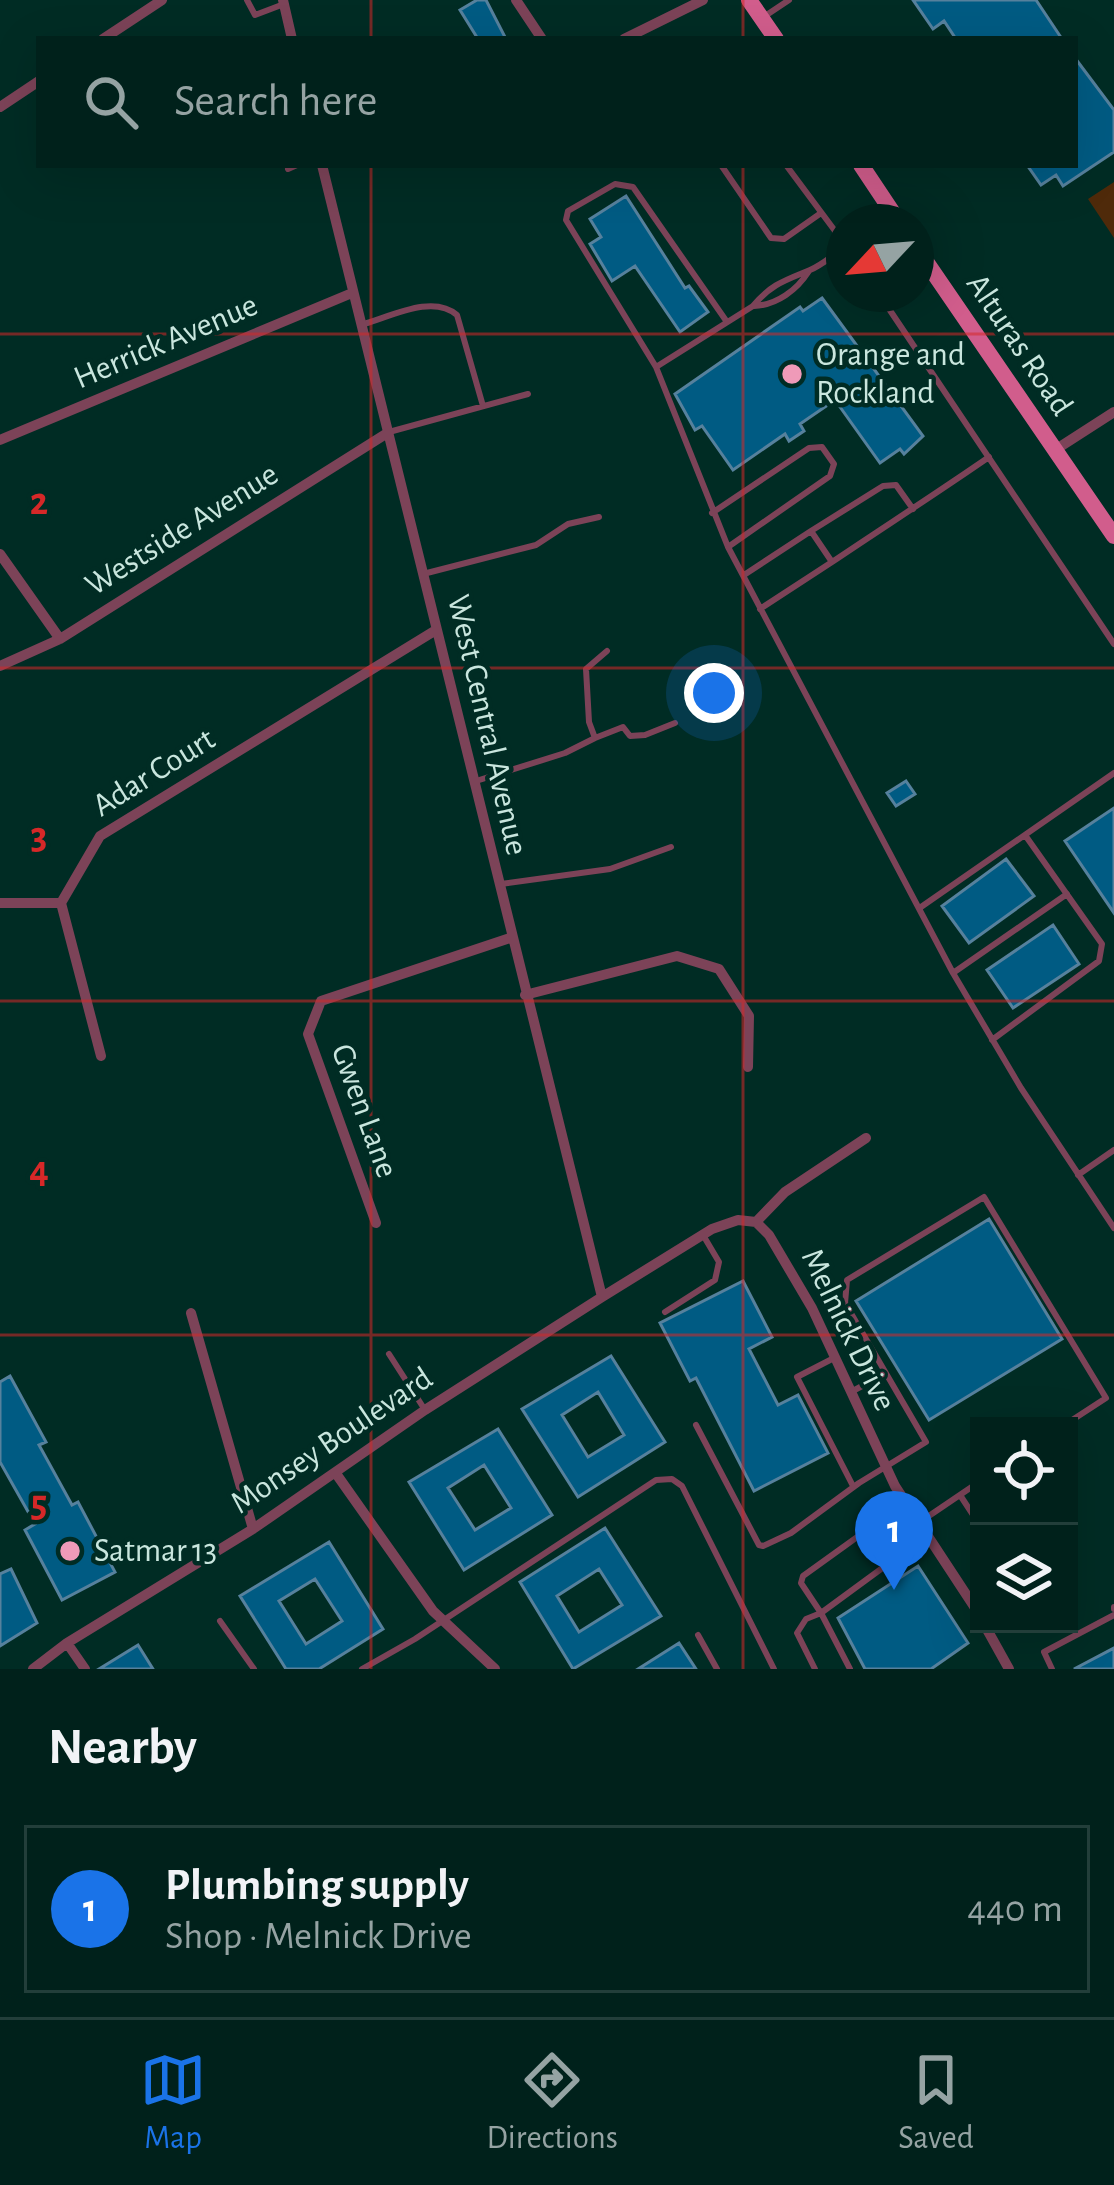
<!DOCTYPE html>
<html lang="en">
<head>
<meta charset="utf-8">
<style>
	body { margin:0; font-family:"Alegreya Sans",sans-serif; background:#0a2924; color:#f1f3f6 }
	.controls { position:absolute; right:36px; bottom:36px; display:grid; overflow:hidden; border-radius:0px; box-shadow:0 12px 48px #0002 }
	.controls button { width:108px; height:108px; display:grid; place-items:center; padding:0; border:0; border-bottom:3px solid #223e3a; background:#00211b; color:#f1f3f6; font:60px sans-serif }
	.compass { position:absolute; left:826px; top:204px; width:108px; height:108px; border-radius:50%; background:#00211b; box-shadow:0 12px 48px #0002; rotate:244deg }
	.you { position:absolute; left:714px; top:693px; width:42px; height:42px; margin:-30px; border:9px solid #fff; border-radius:50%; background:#1a73e8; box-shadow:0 0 0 18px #1a73e833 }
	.badge { display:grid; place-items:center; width:78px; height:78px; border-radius:50%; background:#1a73e8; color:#fff; font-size:39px; font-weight:700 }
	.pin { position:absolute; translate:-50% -99px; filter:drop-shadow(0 3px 6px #0008) }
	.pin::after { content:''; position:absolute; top:63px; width:42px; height:36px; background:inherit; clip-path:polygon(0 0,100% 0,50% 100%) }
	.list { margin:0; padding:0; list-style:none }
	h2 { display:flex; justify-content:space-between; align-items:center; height:156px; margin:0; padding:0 48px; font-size:51px }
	h2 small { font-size:39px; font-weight:400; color:#95a3a3 }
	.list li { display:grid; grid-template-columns:78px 1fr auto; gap:36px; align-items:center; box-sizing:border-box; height:168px; margin:0 24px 24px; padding:0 24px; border:3px solid #223e3a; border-radius:0px }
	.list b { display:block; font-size:45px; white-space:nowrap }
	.list p { margin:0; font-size:39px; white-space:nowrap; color:#95a3a3 }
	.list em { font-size:39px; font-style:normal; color:#95a3a3 }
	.icon { flex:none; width:66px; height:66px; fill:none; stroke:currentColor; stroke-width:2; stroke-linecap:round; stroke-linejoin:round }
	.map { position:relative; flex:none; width:1114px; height:1669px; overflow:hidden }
	.search { position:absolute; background:#00211b; box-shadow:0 12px 48px #0002; left:36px; right:36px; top:36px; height:132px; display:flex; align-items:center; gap:30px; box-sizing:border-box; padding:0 42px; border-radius:0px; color:#95a3a3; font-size:45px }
	.sheet { height:348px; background:#00211b }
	nav { display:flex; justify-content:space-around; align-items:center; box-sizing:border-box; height:168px; border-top:3px solid #223e3a; background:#00211b; font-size:33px; color:#95a3a3 }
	nav a { display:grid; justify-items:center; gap:6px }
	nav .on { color:#1a73e8 }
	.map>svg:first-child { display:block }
</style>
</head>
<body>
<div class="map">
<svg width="1114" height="1669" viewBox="0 0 1114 1669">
	<rect width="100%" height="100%" fill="#002c24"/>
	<!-- green -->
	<path fill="#4f2a0a" d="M1114,182V238L1088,199Z"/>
	<!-- building -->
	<path fill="#005b83" stroke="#56819d" stroke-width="3" fill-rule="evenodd" d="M477,0H486L506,39H478L460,10Z
		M913,0H1036L1062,39H956L944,21L933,29Z
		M1075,58L1114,110V152L1063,186L1056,175L1041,185L1027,165H1075Z
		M626,196L685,288L689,286L708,312L680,332L635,266L612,281L590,244L601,237L590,219Z
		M822,298L923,436L904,454L900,449L880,463L835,400L800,424L804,431L789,441L785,434L733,470L702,426L695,430L675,394L800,307L803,311Z
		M906,781L915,794L896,806L887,793Z
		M1114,808V913L1065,841Z
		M1006,859L1034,896L969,943L942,906Z
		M1053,925L1079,964L1013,1008L987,970Z
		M989,1219L1062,1339L929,1420L856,1301Z
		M743,1281L772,1337L749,1349L778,1405L798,1395L828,1453L754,1491L696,1378L690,1381L660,1323Z
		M611,1356L665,1442L578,1497L522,1409ZM598,1392L624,1435L588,1457L562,1415Z
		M10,1376L46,1442L39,1445L72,1505L78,1502L115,1572L62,1600L25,1530L35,1524L0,1462V1382Z
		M498,1429L552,1515L464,1570L409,1482ZM484,1465L511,1508L475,1530L448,1488Z
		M605,1528L661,1616L573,1669L520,1582ZM599,1569L622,1605L579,1632L557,1596Z
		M329,1542L383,1629L319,1669H286L240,1596ZM315,1579L342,1621L306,1644L279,1601Z
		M918,1566L968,1643L931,1669H865L838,1618Z
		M11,1569L37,1623L0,1646V1574Z
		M679,1643L696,1669H638Z
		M138,1645L153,1669H99Z
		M1114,1648V1669H1074Z"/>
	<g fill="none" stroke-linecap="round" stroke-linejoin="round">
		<!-- service -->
		<path stroke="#7c4358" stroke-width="6" d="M247,0L255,15L284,4
			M765,16L789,0
			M721,165L771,238L784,239L821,213
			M786,165L844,243
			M288,169L297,165
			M879,294L1114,644
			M754,306C777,305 797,290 809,271
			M727,322L633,187L615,184L568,211L566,220L656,367L728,547L953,973L1021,1088L1114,1228
			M364,324C392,316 433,294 457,315L483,406
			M656,367L753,306C771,284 786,280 810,270C822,265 833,255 844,248
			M389,432L528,394
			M913,509L896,485L883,486L811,531L832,562C884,527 937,493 989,457
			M712,513L809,448L822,447L834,464L830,476L728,547
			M423,574L536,545L568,524L599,517
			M744,575L811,531
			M760,609L832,562
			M595,738L623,727L630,736L645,735L675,723
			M476,781L565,753L595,738L589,722L586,669L607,651
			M501,884L610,869L671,847
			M921,907L1114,773
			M953,973L1067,894
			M992,1040L1099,961L1102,944L1025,835
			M1078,1175L1114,1150
			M665,1312L715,1280L719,1262L703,1235
			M389,1354L425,1410
			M834,1358L797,1377L853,1486
			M851,1392L884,1374
			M696,1425L759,1545L763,1546L791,1533L859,1483L926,1442L845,1303L847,1280L984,1197L1106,1398L1063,1426
			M960,1495L979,1524
			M886,1513L910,1548
			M920,1522L979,1482
			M1114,1607V1609
			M220,1621L254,1669
			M988,1631L999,1624
			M698,1635L717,1669
			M362,1669L415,1639L656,1480L672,1479L682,1486L774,1669
			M815,1669L797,1633L806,1619L821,1613L801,1583L803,1576L885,1517L889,1506L901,1498
			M850,1669L821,1613L926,1536
			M1052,1669L1044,1652L1114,1615"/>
		<!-- minor -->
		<path stroke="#7c4358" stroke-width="10" d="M283,0L292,39
			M516,0L542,39
			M103,39L162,0
			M624,39L703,0
			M0,107L39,81
			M322,165L602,1297
			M0,440L352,293
			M1055,450L1114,412
			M0,554L60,639
			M0,666L60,639L389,432
			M0,903H61
			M525,995L677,956L719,969L749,1016L748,1067
			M101,1056L61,903L100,836L436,630
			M756,1222L785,1192L866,1138
			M376,1223L308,1034L321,1001L510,938
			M191,1313L253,1529
			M337,1475L433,1611L495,1669
			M984,1624L1009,1669
			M67,1643L85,1669
			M33,1669L67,1643L253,1529L425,1410L602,1297L712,1229L738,1220L756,1222L769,1235L812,1308L895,1486L979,1614"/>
		<!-- primary -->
		<path stroke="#d15d8c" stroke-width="16" d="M749,0L776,39
			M861,165L899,222
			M916,247L1114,536"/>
	</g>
	<!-- grid -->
	<path fill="none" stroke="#d62828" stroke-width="3" stroke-opacity="0.55" d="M371,0V39M743,0V39M371,165V1669M743,165V1669M0,334H1114M0,668H1114M0,1001H1114M0,1335H1114"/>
	<!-- markers -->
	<g fill="#ef9ab8" stroke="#002c24" stroke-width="4.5">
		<circle cx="792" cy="374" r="12"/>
		<circle cx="70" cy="1551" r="12"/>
	</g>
	<g text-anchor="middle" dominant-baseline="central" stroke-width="9" stroke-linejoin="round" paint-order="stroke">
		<!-- street labels -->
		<g font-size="33" fill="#c9e6de" stroke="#002c24">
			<text transform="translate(166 342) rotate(-23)">Herrick Avenue</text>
			<text transform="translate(1019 345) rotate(56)">Alturas Road</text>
			<text transform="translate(182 530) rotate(-32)">Westside Avenue</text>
			<text transform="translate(487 725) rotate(77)">West Central Avenue</text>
			<text transform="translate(154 773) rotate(-32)">Adar Court</text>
			<text transform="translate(364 1111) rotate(70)">Gwen Lane</text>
			<text transform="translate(848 1330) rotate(64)">Melnick Drive</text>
			<text transform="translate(332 1441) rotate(-34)">Monsey Boulevard</text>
		</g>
		<!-- poi labels -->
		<g font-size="33" fill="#c9e6de" stroke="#002c24" text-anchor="start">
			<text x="816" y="355">Orange and<tspan x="816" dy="38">Rockland</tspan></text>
			<text x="94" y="1551">Satmar 13</text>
		</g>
	</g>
	<g font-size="39" text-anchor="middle" font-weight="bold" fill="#d62828" stroke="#002c24" stroke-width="9" stroke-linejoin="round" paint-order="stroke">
		<text x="39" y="514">2</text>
		<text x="39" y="848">3</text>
		<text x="39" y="1182">4</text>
		<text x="39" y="1516">5</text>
	</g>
</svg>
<div class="controls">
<button><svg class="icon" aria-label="locate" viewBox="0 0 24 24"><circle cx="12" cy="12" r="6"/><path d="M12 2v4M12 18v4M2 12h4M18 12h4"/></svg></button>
<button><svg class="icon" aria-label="layers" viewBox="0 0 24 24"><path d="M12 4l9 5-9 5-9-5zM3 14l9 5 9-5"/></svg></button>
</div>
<svg class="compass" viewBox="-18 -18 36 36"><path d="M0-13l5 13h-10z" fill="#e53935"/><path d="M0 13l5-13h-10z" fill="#95a3a3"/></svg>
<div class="you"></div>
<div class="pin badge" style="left:894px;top:1590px">1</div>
<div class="search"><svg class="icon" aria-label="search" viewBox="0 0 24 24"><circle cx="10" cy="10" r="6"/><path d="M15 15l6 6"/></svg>Search here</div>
</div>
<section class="sheet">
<h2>Nearby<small></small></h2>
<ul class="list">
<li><span class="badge">1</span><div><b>Plumbing supply</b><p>Shop · Melnick Drive</p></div><em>440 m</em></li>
</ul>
</section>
<nav>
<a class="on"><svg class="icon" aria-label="map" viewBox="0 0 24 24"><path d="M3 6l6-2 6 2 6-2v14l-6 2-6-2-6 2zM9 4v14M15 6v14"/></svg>Map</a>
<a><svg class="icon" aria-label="directions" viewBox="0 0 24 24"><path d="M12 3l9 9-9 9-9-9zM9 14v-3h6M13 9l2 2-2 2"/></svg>Directions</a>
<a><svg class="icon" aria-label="saved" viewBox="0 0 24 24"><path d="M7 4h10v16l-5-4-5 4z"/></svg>Saved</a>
</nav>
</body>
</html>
